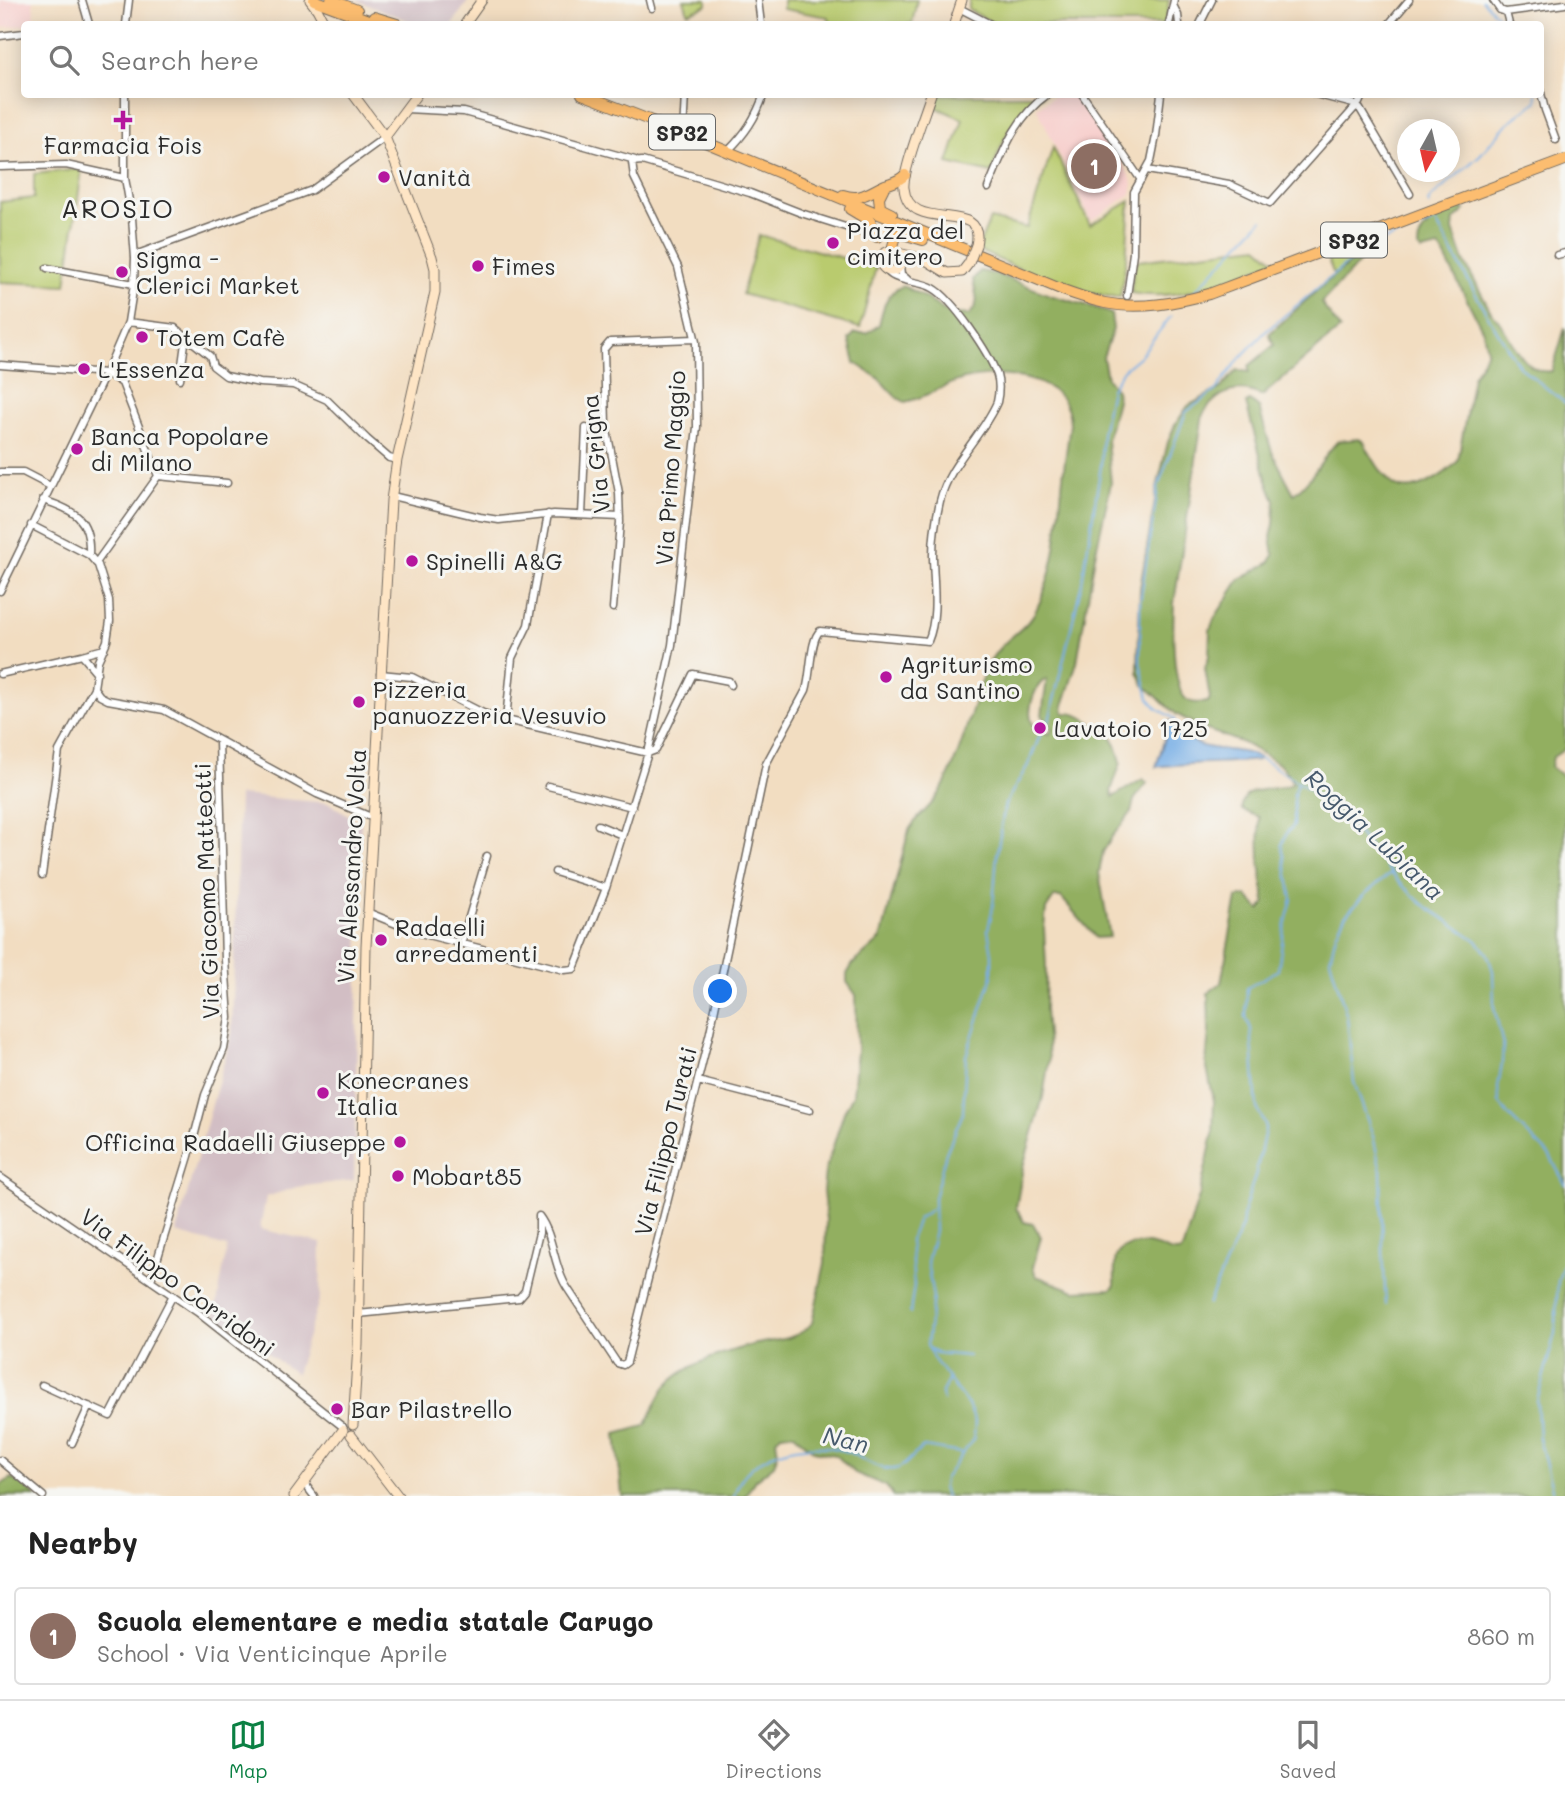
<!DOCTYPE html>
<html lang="en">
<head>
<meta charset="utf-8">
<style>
	body { margin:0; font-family:Mali,sans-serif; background:#f6f6f6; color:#222 }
	.compass { position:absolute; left:1397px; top:119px; width:63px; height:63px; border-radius:50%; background:#fff; box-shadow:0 4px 18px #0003; rotate:188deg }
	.you { position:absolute; left:721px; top:992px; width:24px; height:24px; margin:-18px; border:5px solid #fff; border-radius:50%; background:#1a73e8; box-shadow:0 0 0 10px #1a73e833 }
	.badge { display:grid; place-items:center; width:46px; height:46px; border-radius:50%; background:#0b8043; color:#fff; font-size:23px; font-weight:700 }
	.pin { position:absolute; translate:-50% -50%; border:4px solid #fff; box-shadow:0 2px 7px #0006 }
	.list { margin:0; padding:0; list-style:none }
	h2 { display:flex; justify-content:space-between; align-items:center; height:91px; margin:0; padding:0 28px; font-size:30px }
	h2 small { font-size:23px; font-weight:400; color:#767676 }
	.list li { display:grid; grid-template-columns:46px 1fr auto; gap:21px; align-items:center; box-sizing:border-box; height:98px; margin:0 14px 14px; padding:0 14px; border:2px solid #e0e0e0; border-radius:7px }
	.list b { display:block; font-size:26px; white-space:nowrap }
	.list p { margin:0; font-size:23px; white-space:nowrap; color:#767676 }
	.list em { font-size:23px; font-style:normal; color:#767676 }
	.icon { flex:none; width:38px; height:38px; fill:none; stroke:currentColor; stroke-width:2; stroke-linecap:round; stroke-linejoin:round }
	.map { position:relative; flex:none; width:1565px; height:1496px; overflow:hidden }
	.search { position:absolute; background:#fff; box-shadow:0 4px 18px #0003; left:21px; right:21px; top:21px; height:77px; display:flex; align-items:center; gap:18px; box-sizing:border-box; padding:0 24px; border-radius:7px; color:#767676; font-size:26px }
	.sheet { height:203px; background:#fff }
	nav { display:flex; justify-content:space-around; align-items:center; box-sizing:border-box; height:98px; border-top:2px solid #e0e0e0; background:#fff; font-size:19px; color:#767676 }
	nav a { display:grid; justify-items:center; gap:4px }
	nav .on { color:#0b8043 }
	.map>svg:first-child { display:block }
</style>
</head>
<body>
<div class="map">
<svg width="1565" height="1496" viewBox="0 0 1565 1496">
	<rect width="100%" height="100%" fill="#f6f6f2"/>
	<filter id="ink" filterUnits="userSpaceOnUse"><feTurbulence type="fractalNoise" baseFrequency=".0143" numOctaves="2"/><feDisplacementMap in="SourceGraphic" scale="14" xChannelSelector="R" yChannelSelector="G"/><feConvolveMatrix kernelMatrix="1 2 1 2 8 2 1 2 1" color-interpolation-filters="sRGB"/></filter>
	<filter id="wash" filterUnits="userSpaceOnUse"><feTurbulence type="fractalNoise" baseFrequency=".00686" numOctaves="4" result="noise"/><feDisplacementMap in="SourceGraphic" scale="28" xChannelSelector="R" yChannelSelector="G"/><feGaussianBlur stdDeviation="1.57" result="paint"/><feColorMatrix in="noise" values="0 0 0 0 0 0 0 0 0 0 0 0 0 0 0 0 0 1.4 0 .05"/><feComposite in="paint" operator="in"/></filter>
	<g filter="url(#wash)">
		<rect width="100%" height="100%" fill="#f2ddc1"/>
		<!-- built -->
		<path fill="#f7d0ce" d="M0,0H33L35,24L0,28Z
			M1056,95H1076L1115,148L1133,183L1131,194L1091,221L1037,108Z"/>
		<!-- industrial -->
		<path fill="#d2bec4" d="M356,0H469L452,24H418Z
			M239,795L329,803L361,823L354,1180L297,1187L266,1197L260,1229L321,1243L320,1297L296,1374L215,1315L227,1247L176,1233L232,1033Z"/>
		<!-- green -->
		<path fill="#b9cb6e" stroke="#727b4c" stroke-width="2" d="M684,0H707V5L688,13Z
			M783,0H917L912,24H830L829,17L783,9Z
			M969,0H1169L1166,24H995L969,10Z
			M937,95H1043C1014,113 1001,141 992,173L948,163L963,119L933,106Z
			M1053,147L1090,225L1130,201L1126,260L1120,297C1069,294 1024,270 977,250L990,219L1027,228Z
			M82,169L66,285L0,282V202L34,198V174Z
			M759,235L876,267L860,328L742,294Z
			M1376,239L1374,247L1334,275L1327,257Z
			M1258,246L1275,261C1230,279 1180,303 1131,293L1134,265L1138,261Z"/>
		<!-- forest -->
		<path fill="#92af61" stroke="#5e6d46" stroke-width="2" fill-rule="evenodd" d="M1459,207L1465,210L1454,220L1453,230L1464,261L1491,312C1509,327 1520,377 1552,371L1565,328V749L1553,757L1551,767L1565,778V1496H893L886,1486L855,1473L835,1455L814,1451L793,1433L781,1434L776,1440L778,1453L774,1465L755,1480L745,1496H622L616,1434L645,1426C654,1412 657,1395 669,1383C689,1363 725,1352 752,1345C772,1340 798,1341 812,1323L825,1263L826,1220L823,1191L825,1172L844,1112L853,1095L857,1050L856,995L847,982V974L853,964L881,939L909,830C919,813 933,807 942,789C963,751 970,708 987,668C999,639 1023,634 1035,612C1057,571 1058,523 1063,477C1065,459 1068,441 1070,424C1070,374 997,370 961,380C941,386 926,398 905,402L896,397L878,378L855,363L849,339L855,333H867L879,325C883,308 885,293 903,286L921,295L948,313L969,315C982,301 975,296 973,279L980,271C1003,274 1030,288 1053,296C1072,302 1092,305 1111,314L1113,329L1103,357L1107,378L1116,390L1117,400L1107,440L1111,483L1095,556L1077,662L1063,706L1064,713C1076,712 1083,718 1093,724C1098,727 1098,724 1103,728C1114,734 1118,751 1121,762L1111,791L1113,797L1143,779L1147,783L1134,800L1131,813L1111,838L1103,852L1099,873L1110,937L1096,938L1061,897H1054L1046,909L1044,928L1046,965L1045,1010L1049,1059L1043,1097L1023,1167L1016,1208L1024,1222L1033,1224L1041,1237L1033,1267L1036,1276L1075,1291L1111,1289L1115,1285C1115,1277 1114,1265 1116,1257C1121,1243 1145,1242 1156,1246C1167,1249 1170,1254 1182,1251L1200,1193L1213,1134L1214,1101L1206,1064L1209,1030L1208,993L1221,983L1237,898L1247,896L1260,910L1265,903L1260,862L1259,817L1242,810C1239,782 1280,793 1293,783L1282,766L1263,754L1243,743L1202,728L1176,714L1144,685L1138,672L1140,588L1158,484L1168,442L1175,425L1188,406L1221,388L1237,370L1249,372V366L1274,345L1269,334L1334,275L1374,247L1321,303L1340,329L1262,396C1239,384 1218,391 1203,414L1174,603C1173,623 1171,688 1187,700C1193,704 1202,703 1208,702L1210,698L1205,668L1209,656L1210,630L1214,619L1240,579L1269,563L1274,555L1271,537L1274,524L1275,500L1267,481L1246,403L1250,401L1259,408L1272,452L1294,494C1314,479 1320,459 1338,441L1359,439L1364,442C1369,453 1385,481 1396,486C1414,496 1446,474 1458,461L1473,376L1483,360L1487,350L1483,331L1443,253L1439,247L1422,251L1418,248C1417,227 1441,213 1459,207ZM1047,679L1042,715L1052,729L1049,734L1037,730C1035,727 1032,724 1031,720C1028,707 1035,683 1047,679Z
			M12,1478L37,1496H0V1485Z"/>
		<!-- water -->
		<path fill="#77aee6" stroke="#516c88" stroke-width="2" d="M1170,721C1181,727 1189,741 1200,745C1220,752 1242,748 1260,758L1258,760C1224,764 1190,762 1156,767Z"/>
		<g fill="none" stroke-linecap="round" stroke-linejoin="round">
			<!-- stream -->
			<path stroke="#77aee6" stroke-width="2" d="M1482,0L1500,18L1504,24
				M1429,205L1428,202L1431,198L1480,155L1508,123L1537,101L1536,94
				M1193,293L1262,220
				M1175,724V719L1157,708L1149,699L1140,663V602L1158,487L1186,412L1215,391L1240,358L1265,332L1368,246L1431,223L1433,217L1489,318L1519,366L1565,403
				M1048,725L1082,582L1101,466L1102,434L1111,389L1123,370L1141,355L1171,316
				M1260,758L1309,789L1359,834L1398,881L1421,903L1476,940L1487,953L1493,971L1494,1007L1503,1045L1502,1063L1498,1087L1499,1102L1508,1115L1550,1156L1565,1184
				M1208,1304L1242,1226L1244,1210L1256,1173L1265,1130V1124L1257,1108L1251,1029L1246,1017L1247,988L1278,970L1284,929L1292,899L1282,845L1287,832L1294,825V794L1298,781
				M1386,1304L1383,1252L1381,1171L1373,1136L1354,1082L1347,1017L1330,959L1336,934L1345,916L1364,895L1392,872
				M910,1313L914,1285L910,1240L918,1219L933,1208
				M930,1349L936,1353L969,1356
				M943,1401L942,1392L949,1379
				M734,1496C746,1450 809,1438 848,1452C862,1457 878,1471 894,1469C906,1468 913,1453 924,1447L961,1453
				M946,1496L943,1488L944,1479L974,1438L975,1421L968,1405L933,1358L927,1345L933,1297L927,1262L935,1231L934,1198L946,1153L963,1113L966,1056L992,976V954L988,930L993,906L997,854L1005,804L1028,765L1041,733
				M1554,1496L1539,1438L1537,1401L1555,1333L1558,1281L1565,1258"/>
		</g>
	</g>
	<g filter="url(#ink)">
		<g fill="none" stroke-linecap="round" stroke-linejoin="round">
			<defs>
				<path id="street" d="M82,0L89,24
					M650,0L652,8
					M758,0L761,24
					M1493,0L1500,10L1506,12L1509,24
					M1173,5L1178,15L1179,24
					M959,8L990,24
					M1506,12L1565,4
					M126,24L129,0
					M1169,24L1174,0
					M1200,24L1212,0
					M1389,24L1409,0
					M0,36L24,33
					M1540,89L1545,110L1556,140
					M1082,94L1141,180
					M1315,94L1353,104L1360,109L1410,194
					M406,109L464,112L635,160
					M683,133L685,94
					M728,151C745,134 756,118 764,94
					M0,167L66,165L125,178
					M1147,170L1229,184L1270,203L1359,103L1363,94
					M988,188C1003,152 1015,117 1048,94
					M135,255L312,190L385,137
					M1557,255L1565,253
					M900,265L901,274L907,279
					M47,268L134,284
					M1127,296L1133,253L1134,192L1151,161L1156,136L1161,94
					M128,322L175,328L210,356L213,366L226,376L260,383L293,385L327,400L367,439L389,458L397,460
					M0,365L106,373L122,383L158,476L227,483
					M180,379L186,336
					M0,472H23L50,486
					M392,496L480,517L499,520L554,514L620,517
					M43,500C75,510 91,519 89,555
					M582,515L586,428
					M31,525L89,555L98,565L109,600L110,621L107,641L98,661L94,688L100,696L108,700L164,710L317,794L371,817
					M96,563L158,476
					M0,591L106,373L128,322L134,284L135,258L132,218L125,178V94
					M613,608L620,522L619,493L606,425L604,349L610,342L695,339
					M97,673L82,655L104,649
					M0,674L82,655
					M380,674L412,677L483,713L506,720L648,753L656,750L693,674L729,681L731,685
					M506,720L512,658L528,625L548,514
					M548,786L632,807
					M598,825L622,835
					M555,872L606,888
					M42,875L59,751L94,688
					M367,912L416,932L564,970L574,969L606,888L648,753L672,645L697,427L696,342L678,267L634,177L632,162L642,161L750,193L801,213L877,237
					M461,944L487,856
					M698,1081L810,1110
					M0,1177L197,1312L343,1427
					M151,1280L189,1156L205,1095L224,1049L229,1018L225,960L219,741
					M358,1314L519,1298L525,1291L539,1233V1216C554,1236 553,1265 566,1286L617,1363L623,1365L627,1362L710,1032L766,764L806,690C811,675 810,639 820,631L928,641C939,615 933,582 933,555C933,537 936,518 940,501C949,463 982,437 997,402C999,393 1000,385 997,375C989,353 953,299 933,288C919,280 897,283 887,271
					M42,1385L110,1416L173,1295
					M72,1443L89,1406
					M0,1460L43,1496
					M304,1483L314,1496"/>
				<path id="secondary" d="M310,0L317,9L325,24
					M465,24L482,0
					M954,24L962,0
					M353,94L385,137L432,257L435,269V292L397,460L391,500L366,946L358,1345L353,1425
					M931,94C925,113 902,172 904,188C909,237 987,196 976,245
					M385,137L417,94
					M881 261a10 10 0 1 1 20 0a10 10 0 1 1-20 0Z
					M898,253L924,259L947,273L962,272L969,263
					M351,1435L398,1496
					M294,1496L343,1430"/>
				<path id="primary" d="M314,0L379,24
					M331,0L357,10
					M374,17L397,24
					M582,94L683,133L1063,290C1077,295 1091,300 1105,303C1140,310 1176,303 1209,294L1565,160
					M885,185L879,197L880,208L892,214
					M843,195C861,201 869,192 885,185C893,182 898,182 905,175
					M850,209L870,221L877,237
					M893,246L896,236L900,233L923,240"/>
			</defs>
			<!-- street casing -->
			<use href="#street" stroke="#716960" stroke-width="9"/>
			<!-- secondary casing -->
			<use href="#secondary" stroke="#716960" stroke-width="11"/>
			<!-- primary casing -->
			<use href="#primary" stroke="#716960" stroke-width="12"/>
			<!-- street -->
			<use href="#street" stroke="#fff" stroke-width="6"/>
			<!-- secondary -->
			<use href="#secondary" stroke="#fee5c5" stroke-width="9"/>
			<!-- primary -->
			<use href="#primary" stroke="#fcbd6f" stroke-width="10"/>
			<defs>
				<path id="secondary-bridge" d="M969,263L976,245"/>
			</defs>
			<!-- secondary-bridge casing -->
			<use href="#secondary-bridge" stroke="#716960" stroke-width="11" stroke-linecap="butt"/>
			<!-- secondary-bridge -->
			<use href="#secondary-bridge" stroke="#fee5c5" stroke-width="9"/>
		</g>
	</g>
	<!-- markers -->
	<g fill="#b5179e" stroke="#f6f6f2" stroke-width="2.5">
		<path d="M119.5 109.5h7v7h7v7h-7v7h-7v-7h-7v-7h7z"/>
		<circle cx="384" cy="177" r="7"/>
		<circle cx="833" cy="243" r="7"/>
		<circle cx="478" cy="266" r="7"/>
		<circle cx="122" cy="272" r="7"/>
		<circle cx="142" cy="337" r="7"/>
		<circle cx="84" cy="369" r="7"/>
		<circle cx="77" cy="449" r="7"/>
		<circle cx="412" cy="561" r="7"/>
		<circle cx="886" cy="677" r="7"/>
		<circle cx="359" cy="702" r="7"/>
		<circle cx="1040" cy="728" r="7"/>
		<circle cx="381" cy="940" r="7"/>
		<circle cx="323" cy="1093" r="7"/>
		<circle cx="400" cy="1142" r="7"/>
		<circle cx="398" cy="1176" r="7"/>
		<circle cx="337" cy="1409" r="7"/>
	</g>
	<g text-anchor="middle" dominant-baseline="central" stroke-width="6" stroke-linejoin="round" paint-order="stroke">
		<!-- shield labels -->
		<g fill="#f6f6f2" stroke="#686867" stroke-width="2">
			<rect x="649" y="114.5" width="66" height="35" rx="5"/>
			<rect x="1321" y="222.5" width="66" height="35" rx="5"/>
		</g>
		<g font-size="21" font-weight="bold" fill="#2b2b2b">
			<text x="682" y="132">SP32</text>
			<text x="1354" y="240">SP32</text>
		</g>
		<!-- poi labels -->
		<g font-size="23" fill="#2b2b2b" stroke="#f6f6f2" text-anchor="start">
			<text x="123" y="145" text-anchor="middle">Farmacia Fois</text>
			<text x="398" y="177">Vanità</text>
			<text x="847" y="230">Piazza del<tspan x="847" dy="26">cimitero</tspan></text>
			<text x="136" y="259">Sigma -<tspan x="136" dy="26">Clerici Market</tspan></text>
			<text x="492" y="266">Fimes</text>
			<text x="156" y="337">Totem Cafè</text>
			<text x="98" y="369">L'Essenza</text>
			<text x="91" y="436">Banca Popolare<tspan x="91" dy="26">di Milano</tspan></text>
			<text x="426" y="561">Spinelli A&amp;G</text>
			<text x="900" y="664">Agriturismo<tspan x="900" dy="26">da Santino</tspan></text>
			<text x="373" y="689">Pizzeria<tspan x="373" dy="26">panuozzeria Vesuvio</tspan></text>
			<text x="1054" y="728">Lavatoio 1725</text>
			<text x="395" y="927">Radaelli<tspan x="395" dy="26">arredamenti</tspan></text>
			<text x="337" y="1080">Konecranes<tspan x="337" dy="26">Italia</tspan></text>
			<text x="386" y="1142" text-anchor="end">Officina Radaelli Giuseppe</text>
			<text x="412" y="1176">Mobart85</text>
			<text x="351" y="1409">Bar Pilastrello</text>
		</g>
		<!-- street labels -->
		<g font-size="23" fill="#2b2b2b" stroke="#f6f6f2">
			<text transform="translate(595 454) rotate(-96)">Via Grigna</text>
			<text transform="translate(670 468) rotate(-86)">Via Primo Maggio</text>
			<text transform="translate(351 866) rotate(-87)">Via Alessandro Volta</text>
			<text transform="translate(206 891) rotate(-92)">Via Giacomo Matteotti</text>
			<text transform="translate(665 1141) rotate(-76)">Via Filippo Turati</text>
			<text transform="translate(178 1282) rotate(36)">Via Filippo Corridoni</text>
		</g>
		<!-- water labels -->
		<g font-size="24" font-style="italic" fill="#46596c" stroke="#f6f6f2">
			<text transform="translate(1375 834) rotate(43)">Roggia Lubiana</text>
			<text transform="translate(846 1439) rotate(13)">Nan</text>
		</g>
		<!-- quarter labels -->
		<g font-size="26" letter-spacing="2" fill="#2b2b2b" stroke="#f6f6f2">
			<text x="118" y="208">AROSIO</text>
		</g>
	</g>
</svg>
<svg class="compass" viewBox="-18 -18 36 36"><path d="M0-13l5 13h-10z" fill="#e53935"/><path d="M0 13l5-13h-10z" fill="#767676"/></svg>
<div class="you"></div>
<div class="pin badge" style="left:1094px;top:166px;background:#8d6e63">1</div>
<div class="search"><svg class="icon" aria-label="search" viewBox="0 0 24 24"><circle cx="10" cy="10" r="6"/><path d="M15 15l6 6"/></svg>Search here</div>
</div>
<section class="sheet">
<h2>Nearby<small></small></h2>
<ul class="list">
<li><span class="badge" style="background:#8d6e63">1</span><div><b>Scuola elementare e media statale Carugo</b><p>School · Via Venticinque Aprile</p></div><em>860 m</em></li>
</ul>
</section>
<nav>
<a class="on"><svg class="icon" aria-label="map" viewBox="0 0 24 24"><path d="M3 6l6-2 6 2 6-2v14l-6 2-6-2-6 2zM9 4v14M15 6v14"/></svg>Map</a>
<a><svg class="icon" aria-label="directions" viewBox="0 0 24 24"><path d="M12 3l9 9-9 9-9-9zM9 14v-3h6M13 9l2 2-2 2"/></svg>Directions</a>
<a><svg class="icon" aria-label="saved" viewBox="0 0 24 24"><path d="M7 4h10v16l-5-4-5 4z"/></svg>Saved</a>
</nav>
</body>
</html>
